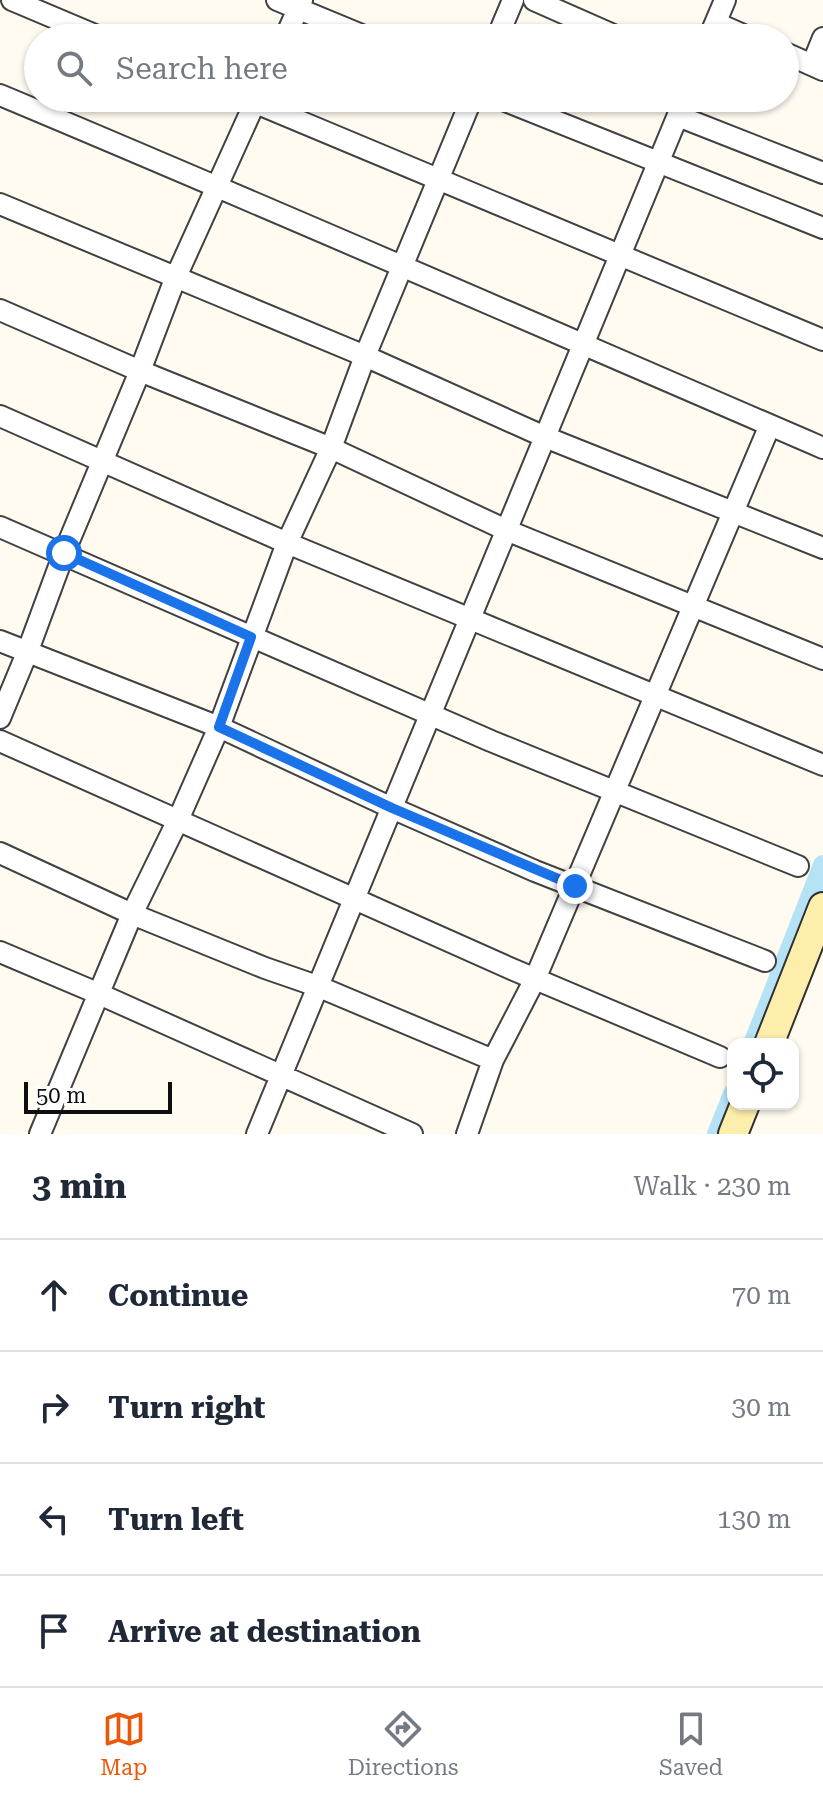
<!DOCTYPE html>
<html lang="en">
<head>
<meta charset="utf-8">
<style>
	body { margin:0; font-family:"Roboto Serif",serif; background:#f2f2f3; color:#1f2937 }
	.controls { position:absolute; right:24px; bottom:24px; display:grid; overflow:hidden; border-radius:16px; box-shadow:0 2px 6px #0004 }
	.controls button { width:72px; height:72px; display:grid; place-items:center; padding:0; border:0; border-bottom:2px solid #e0e1e3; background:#fff; color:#1f2937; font:40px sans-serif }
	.scale { position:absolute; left:24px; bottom:20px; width:148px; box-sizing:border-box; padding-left:8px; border:4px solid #0e0e0e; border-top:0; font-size:22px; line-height:28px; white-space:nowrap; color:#0e0e0e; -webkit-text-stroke:6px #fff; paint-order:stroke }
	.stop { position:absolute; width:24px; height:24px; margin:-18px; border:6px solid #1a73e8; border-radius:50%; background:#fff }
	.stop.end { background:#1a73e8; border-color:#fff; box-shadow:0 2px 8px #0008 }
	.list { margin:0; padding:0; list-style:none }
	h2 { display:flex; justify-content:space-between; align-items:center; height:104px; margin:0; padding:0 32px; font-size:34px }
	h2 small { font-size:26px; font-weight:400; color:#747a83 }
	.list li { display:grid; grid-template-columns:52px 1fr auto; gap:24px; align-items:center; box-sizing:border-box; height:112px; padding:0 32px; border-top:2px solid #e0e1e3 }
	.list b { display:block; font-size:30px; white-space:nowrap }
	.list em { font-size:26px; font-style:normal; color:#747a83 }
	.icon { flex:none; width:44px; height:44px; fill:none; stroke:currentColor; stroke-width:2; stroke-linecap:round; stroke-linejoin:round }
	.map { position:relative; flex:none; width:823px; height:1134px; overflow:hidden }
	.search { position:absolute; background:#fff; box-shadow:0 2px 6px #0004; left:24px; right:24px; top:24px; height:88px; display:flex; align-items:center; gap:20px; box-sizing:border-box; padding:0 28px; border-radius:44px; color:#747a83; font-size:30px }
	.sheet { height:552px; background:#fff }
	nav { display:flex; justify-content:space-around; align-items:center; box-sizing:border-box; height:112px; border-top:2px solid #e0e1e3; background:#fff; font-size:22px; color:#747a83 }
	nav a { display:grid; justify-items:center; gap:4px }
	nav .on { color:#ea580c }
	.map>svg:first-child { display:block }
</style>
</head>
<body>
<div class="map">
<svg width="823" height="1134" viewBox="0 0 823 1134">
	<rect width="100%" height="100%" fill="#fffbf0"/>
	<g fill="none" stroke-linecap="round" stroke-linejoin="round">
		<!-- canal -->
		<path stroke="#b5e2f5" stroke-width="20" d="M753,1044L823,865
			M717,1134L733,1094"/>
		<defs>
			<path id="street" d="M12,0L102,38
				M277,0L369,38
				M534,0L620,38
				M716,23L750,38
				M285,38L302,0
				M497,38L513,0
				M709,38L725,0
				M785,53L823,70
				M812,65L823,38
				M0,95C275,210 549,330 823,448
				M244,98L823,340
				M498,98L823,228
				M678,116L823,173
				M0,204L365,356L545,437L823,548
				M0,310L140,371L331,448L506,530L823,659
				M0,416L287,543L823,765
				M0,527L491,741L798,866
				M0,641L219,727L392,808L535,871L765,961
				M0,718L27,653L64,553L140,371L175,279L257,98
				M0,741L514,970L720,1057
				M0,853L132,914L265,968L317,986L493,1060
				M0,952L97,993L412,1134
				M40,1134L132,914L178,820L219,727L287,543L331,448L365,356L472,98
				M257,1134L685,98
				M467,1134L493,1060L535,979L770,425"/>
			<path id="secondary" d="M769,1044L823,907
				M733,1134L745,1104"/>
		</defs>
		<!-- street casing -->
		<use href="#street" stroke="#414141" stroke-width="24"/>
		<!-- secondary casing -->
		<use href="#secondary" stroke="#303030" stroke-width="32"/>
		<!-- street -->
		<use href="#street" stroke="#fff" stroke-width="20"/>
		<!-- secondary -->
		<use href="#secondary" stroke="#feeeac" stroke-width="28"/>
	</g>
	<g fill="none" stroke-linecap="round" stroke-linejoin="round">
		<!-- route -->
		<path stroke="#1a73e8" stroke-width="10" d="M64,553L251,637L219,727L392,808L575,886"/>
	</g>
</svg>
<div class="controls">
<button><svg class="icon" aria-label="locate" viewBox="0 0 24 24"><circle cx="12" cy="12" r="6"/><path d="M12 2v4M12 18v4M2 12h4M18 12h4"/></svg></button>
</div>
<div class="scale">50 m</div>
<div class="stop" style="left:64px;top:553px"></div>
<div class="stop end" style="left:575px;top:886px"></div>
<div class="search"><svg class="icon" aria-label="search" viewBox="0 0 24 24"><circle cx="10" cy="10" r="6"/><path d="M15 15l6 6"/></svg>Search here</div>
</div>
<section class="sheet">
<h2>3 min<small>Walk · 230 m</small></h2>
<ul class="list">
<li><svg class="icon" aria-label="ahead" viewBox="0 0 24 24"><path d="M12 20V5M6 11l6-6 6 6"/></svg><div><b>Continue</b></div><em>70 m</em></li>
<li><svg class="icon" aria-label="right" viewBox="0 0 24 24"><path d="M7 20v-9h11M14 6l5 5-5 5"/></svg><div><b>Turn right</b></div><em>30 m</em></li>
<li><svg class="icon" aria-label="left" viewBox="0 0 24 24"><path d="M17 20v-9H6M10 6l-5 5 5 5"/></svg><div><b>Turn left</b></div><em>130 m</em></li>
<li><svg class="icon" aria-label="arrive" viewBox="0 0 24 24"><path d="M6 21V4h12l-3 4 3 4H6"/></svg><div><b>Arrive at destination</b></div></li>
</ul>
</section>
<nav>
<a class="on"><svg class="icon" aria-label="map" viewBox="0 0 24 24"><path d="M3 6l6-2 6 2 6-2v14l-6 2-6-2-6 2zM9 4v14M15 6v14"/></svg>Map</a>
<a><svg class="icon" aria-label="directions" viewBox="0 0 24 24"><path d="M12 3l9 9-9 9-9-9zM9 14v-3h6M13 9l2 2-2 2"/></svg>Directions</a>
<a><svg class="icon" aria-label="saved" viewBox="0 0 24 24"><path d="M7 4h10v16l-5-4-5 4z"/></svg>Saved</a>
</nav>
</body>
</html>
